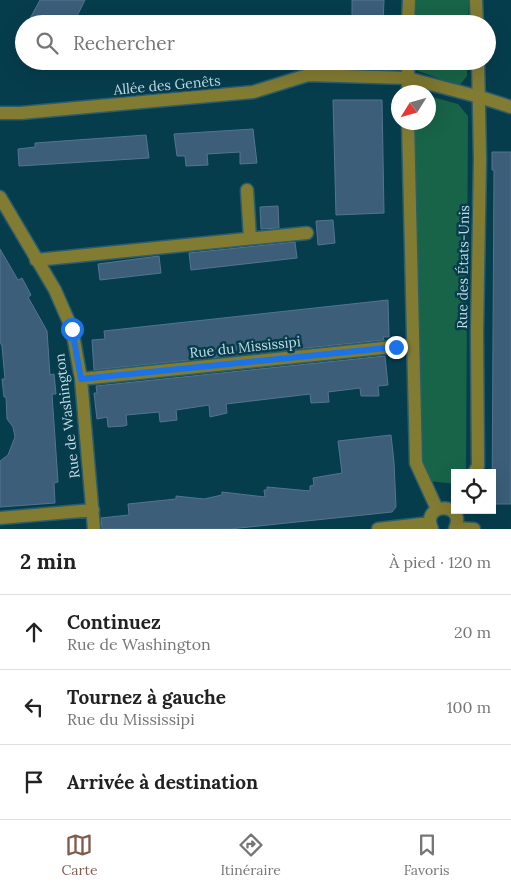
<!DOCTYPE html>
<html lang="fr">
<head>
<meta charset="utf-8">
<style>
	body { margin:0; font-family:Lora,serif; background:#f2f2f2; color:#222 }
	.controls { position:absolute; right:15px; bottom:15px; display:grid; overflow:hidden; border-radius:0px; box-shadow:0 5px 20px #0002 }
	.controls button { width:45px; height:45px; display:grid; place-items:center; padding:0; border:0; border-bottom:1px solid #e0e0e0; background:#fff; color:#222; font:25px sans-serif }
	.compass { position:absolute; left:391px; top:85px; width:45px; height:45px; border-radius:50%; background:#fff; box-shadow:0 5px 20px #0002; rotate:233deg }
	.stop { position:absolute; width:15px; height:15px; margin:-11px; border:4px solid #1a73e8; border-radius:50%; background:#fff }
	.stop.end { background:#1a73e8; border-color:#fff; box-shadow:0 1px 5px #0008 }
	.list { margin:0; padding:0; list-style:none }
	h2 { display:flex; justify-content:space-between; align-items:center; height:65px; margin:0; padding:0 20px; font-size:21px }
	h2 small { font-size:16px; font-weight:400; color:#767676 }
	.list li { display:grid; grid-template-columns:32px 1fr auto; gap:15px; align-items:center; box-sizing:border-box; height:75px; padding:0 20px; border-top:1px solid #e0e0e0 }
	.list b { display:block; font-size:19px; white-space:nowrap }
	.list p { margin:0; font-size:16px; white-space:nowrap; color:#767676 }
	.list em { font-size:16px; font-style:normal; color:#767676 }
	.icon { flex:none; width:28px; height:28px; fill:none; stroke:currentColor; stroke-width:2; stroke-linecap:round; stroke-linejoin:round }
	.map { position:relative; flex:none; width:511px; height:529px; overflow:hidden }
	.search { position:absolute; background:#fff; box-shadow:0 5px 20px #0002; left:15px; right:15px; top:15px; height:55px; display:flex; align-items:center; gap:12px; box-sizing:border-box; padding:0 18px; border-radius:28px; color:#767676; font-size:19px }
	.sheet { height:290px; background:#fff }
	nav { display:flex; justify-content:space-around; align-items:center; box-sizing:border-box; height:70px; border-top:1px solid #e0e0e0; background:#fff; font-size:14px; color:#767676 }
	nav a { display:grid; justify-items:center; gap:2px }
	nav .on { color:#805b4b }
	.map>svg:first-child { display:block }
</style>
</head>
<body>
<div class="map">
<svg width="511" height="529" viewBox="0 0 511 529">
	<rect width="100%" height="100%" fill="#063d4d"/>
	<!-- green -->
	<path fill="#186448" d="M412,0H469L468,24H411Z
		M410,61H467V76L459,86L410,68Z
		M429,96L458,104L468,116L466,473H455V484L429,481L420,457L411,123L428,122Z"/>
	<!-- building -->
	<path fill="#3c5e79" stroke="#527591" d="M40,0H85L73,24H27Z
		M352,0H384L383,24H352Z
		M333,100H382L384,213L336,215Z
		M253,129L257,163L240,164V152L207,154L208,165L186,166L185,156H177L174,134Z
		M146,135L149,158L19,166L18,149L35,147V143Z
		M492,152H511V504H492L494,170H492Z
		M278,206L279,228L261,229L260,207Z
		M333,220L335,243L318,245L316,221Z
		M295,242L297,258L191,270L189,253Z
		M0,249L18,280L22,278L31,295L28,297L47,331L50,375L54,374L56,394H52L58,482L54,483L55,503L0,507V461L8,455L15,437L13,427L7,419L6,397H4L2,379H5L2,346L0,342Z
		M159,256L161,273L100,280L98,264Z
		M388,300L389,337H383L384,340L94,370L92,340L105,339L104,331Z
		M385,356L388,385L378,386L379,396H361L360,388L328,392L329,402L311,403L310,394L226,404L227,413L210,417L209,405L176,410L177,420L160,422L159,412L126,415L127,425L124,426L108,427L107,417L97,419L94,393H97L96,386Z
		M391,435L394,462L396,507L392,512L230,529H102L101,518L129,515L128,504L176,499V496L204,499L222,495V492L265,497L264,490H267V487L310,491V486L314,485L313,478L342,473L338,441Z"/>
	<g fill="none" stroke-linecap="round" stroke-linejoin="round">
		<defs>
			<path id="minor" d="M476,0L477,24
				M408,24L409,0
				M408,92V61
				M0,113H21L253,92L308,75L407,78L480,97L511,107
				M408,122L416,463L437,509
				M247,190L250,238
				M0,197L55,290L72,329L81,379L94,529
				M36,260L307,233
				M81,379L412,345
				M474,473L478,466L477,332L480,159L478,61
				M0,518L93,510
				M456,528L474,529
				M378,529L430,523
				M432,529C420,502 467,501 455,529"/>
		</defs>
		<!-- minor casing -->
		<use href="#minor" stroke="#2c5d6b" stroke-width="15"/>
		<!-- minor -->
		<use href="#minor" stroke="#827b32" stroke-width="12"/>
	</g>
	<g fill="none" stroke-linecap="round" stroke-linejoin="round">
		<!-- route -->
		<path stroke="#1a73e8" stroke-width="6" d="M72,329L81,379L396,347"/>
	</g>
	<g text-anchor="middle" dominant-baseline="central" stroke-width="5" stroke-linejoin="round" paint-order="stroke">
		<!-- street labels -->
		<g font-size="14" fill="#c3dbe5" stroke="#063d4d">
			<text transform="translate(167 85) rotate(-5)">Allée des Genêts</text>
			<text transform="translate(463 267) rotate(-89)">Rue des États-Unis</text>
			<text transform="translate(245 347) rotate(-6)">Rue du Mississipi</text>
			<text transform="translate(67 416) rotate(-97)">Rue de Washington</text>
		</g>
	</g>
</svg>
<div class="controls">
<button><svg class="icon" aria-label="locate" viewBox="0 0 24 24"><circle cx="12" cy="12" r="6"/><path d="M12 2v4M12 18v4M2 12h4M18 12h4"/></svg></button>
</div>
<svg class="compass" viewBox="-18 -18 36 36"><path d="M0-13l5 13h-10z" fill="#e53935"/><path d="M0 13l5-13h-10z" fill="#767676"/></svg>
<div class="stop" style="left:72px;top:329px"></div>
<div class="stop end" style="left:396px;top:347px"></div>
<div class="search"><svg class="icon" aria-label="search" viewBox="0 0 24 24"><circle cx="10" cy="10" r="6"/><path d="M15 15l6 6"/></svg>Rechercher</div>
</div>
<section class="sheet">
<h2>2 min<small>À pied · 120 m</small></h2>
<ul class="list">
<li><svg class="icon" aria-label="ahead" viewBox="0 0 24 24"><path d="M12 20V5M6 11l6-6 6 6"/></svg><div><b>Continuez</b><p>Rue de Washington</p></div><em>20 m</em></li>
<li><svg class="icon" aria-label="left" viewBox="0 0 24 24"><path d="M17 20v-9H6M10 6l-5 5 5 5"/></svg><div><b>Tournez à gauche</b><p>Rue du Mississipi</p></div><em>100 m</em></li>
<li><svg class="icon" aria-label="arrive" viewBox="0 0 24 24"><path d="M6 21V4h12l-3 4 3 4H6"/></svg><div><b>Arrivée à destination</b></div></li>
</ul>
</section>
<nav>
<a class="on"><svg class="icon" aria-label="map" viewBox="0 0 24 24"><path d="M3 6l6-2 6 2 6-2v14l-6 2-6-2-6 2zM9 4v14M15 6v14"/></svg>Carte</a>
<a><svg class="icon" aria-label="directions" viewBox="0 0 24 24"><path d="M12 3l9 9-9 9-9-9zM9 14v-3h6M13 9l2 2-2 2"/></svg>Itinéraire</a>
<a><svg class="icon" aria-label="saved" viewBox="0 0 24 24"><path d="M7 4h10v16l-5-4-5 4z"/></svg>Favoris</a>
</nav>
</body>
</html>
